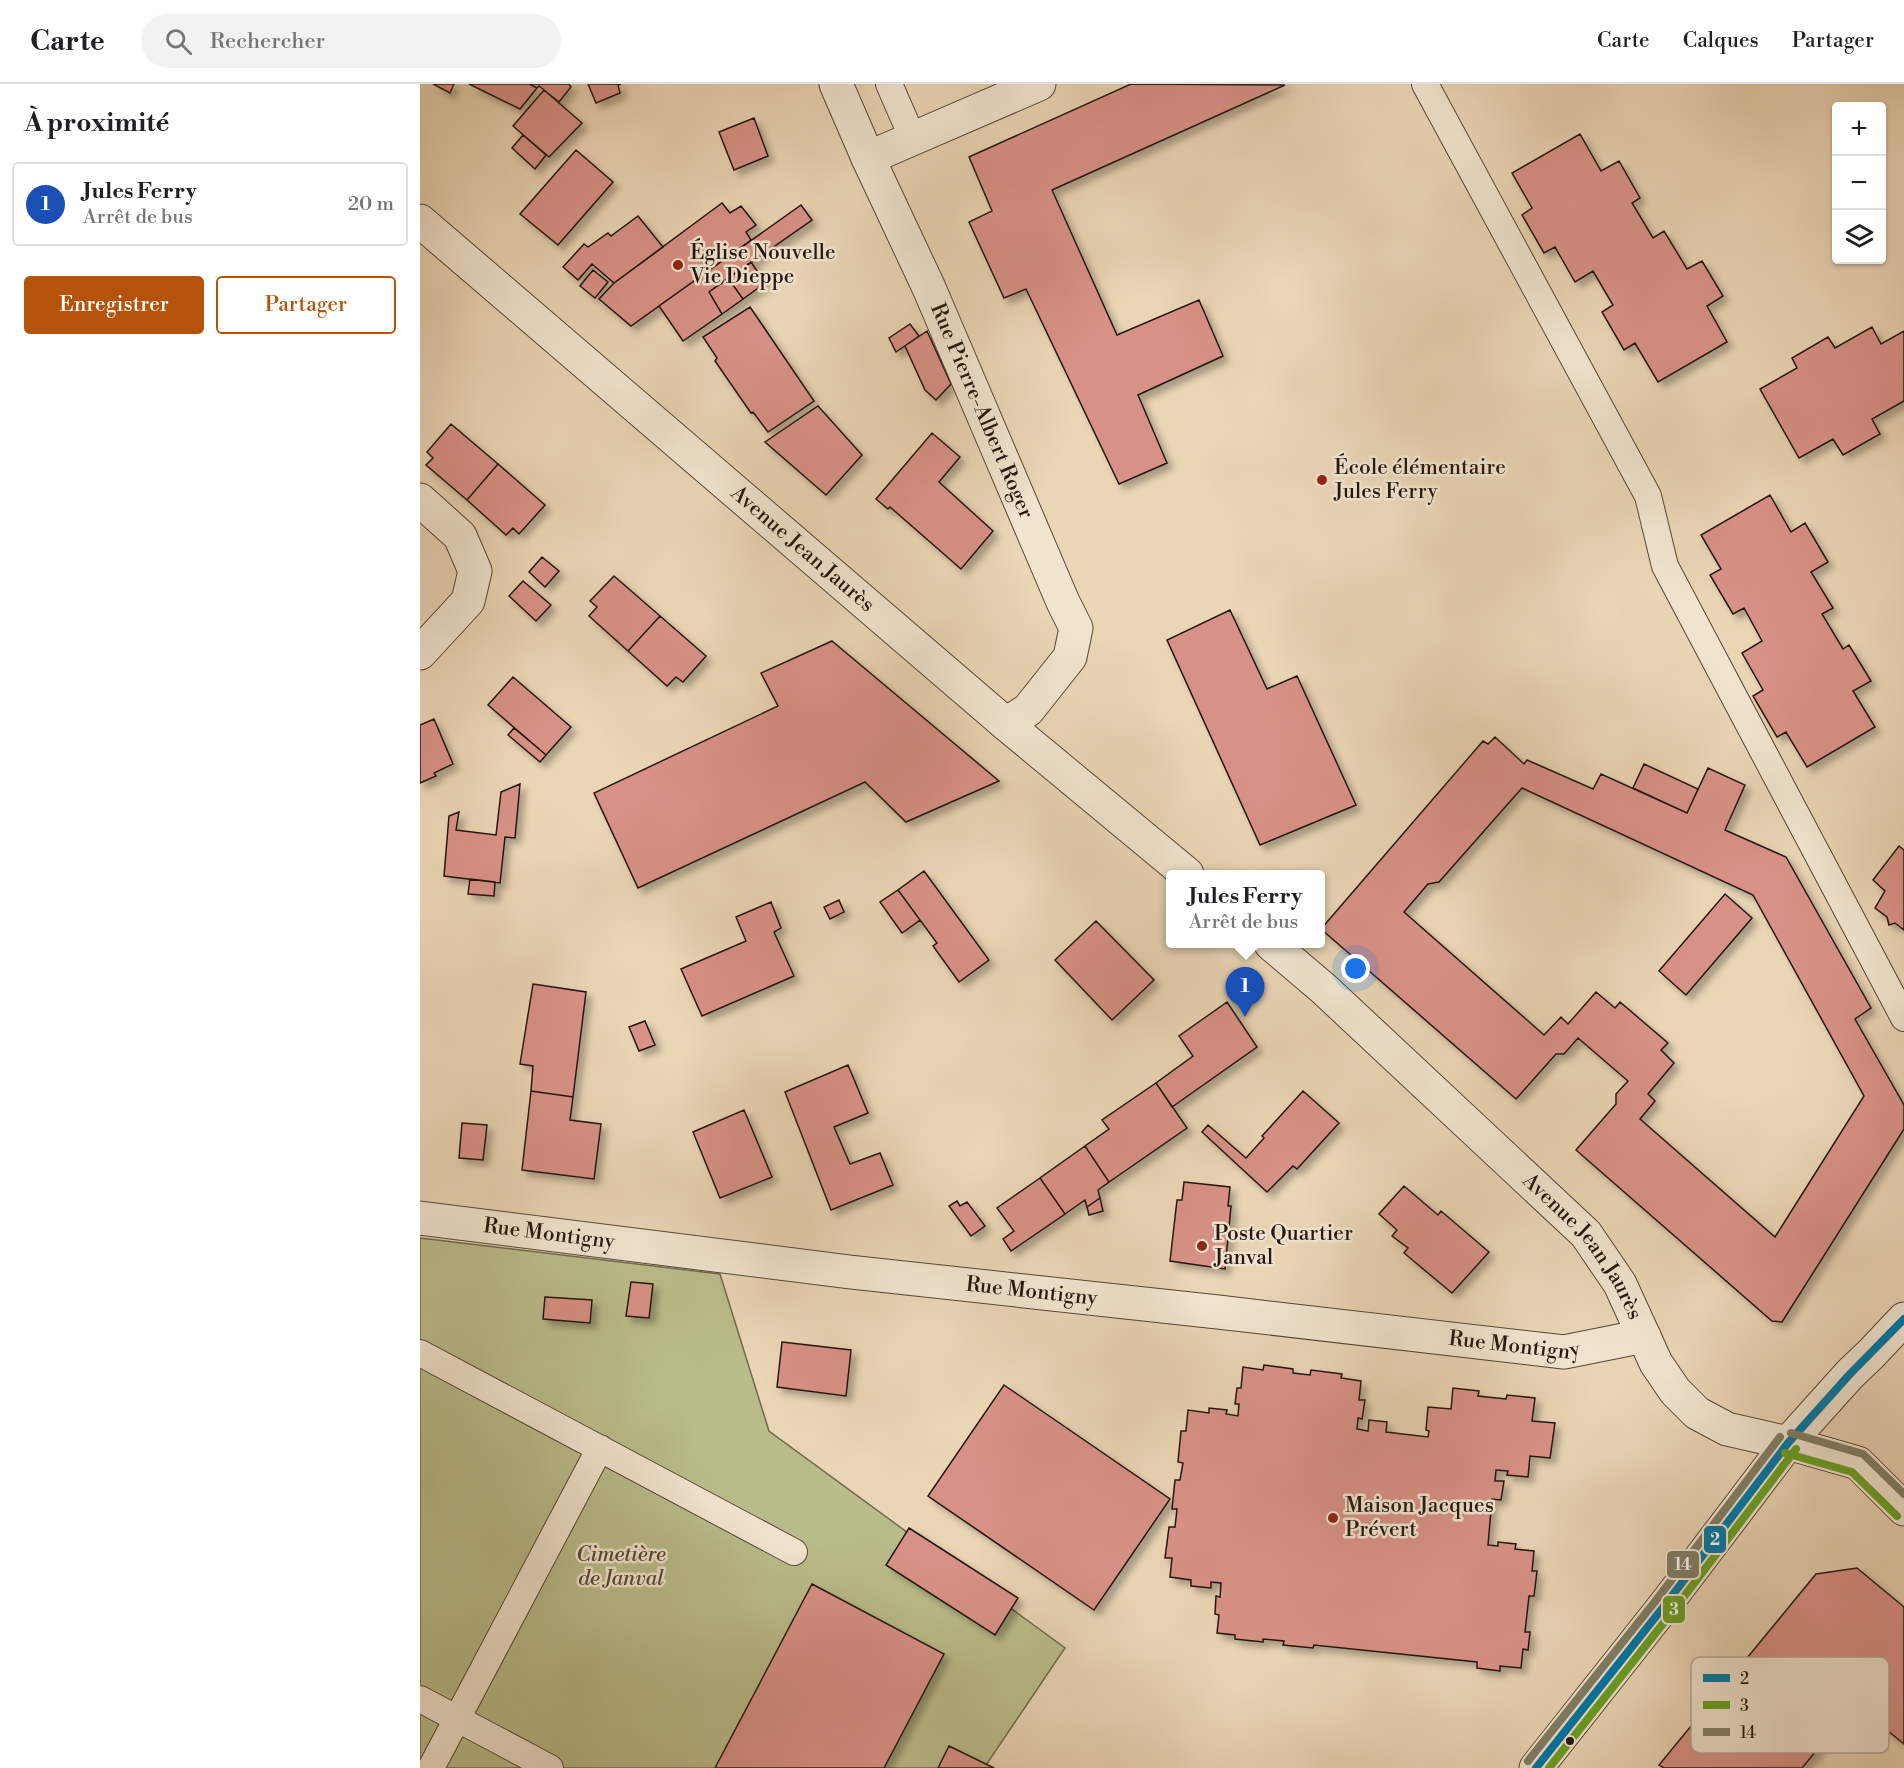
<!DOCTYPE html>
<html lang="fr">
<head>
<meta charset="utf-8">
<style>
	body { margin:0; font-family:"Libre Bodoni",serif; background:#f2f2f2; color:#202124 }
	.controls { position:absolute; right:18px; top:18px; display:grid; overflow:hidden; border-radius:6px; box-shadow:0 2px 4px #0004 }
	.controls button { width:54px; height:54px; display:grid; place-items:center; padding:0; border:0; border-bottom:2px solid #e0e0e0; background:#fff; color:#202124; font:30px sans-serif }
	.you { position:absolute; left:936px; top:885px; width:21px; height:21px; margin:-15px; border:4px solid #fff; border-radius:50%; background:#1a73e8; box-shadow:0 0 0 9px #1a73e833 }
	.badge { display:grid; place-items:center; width:39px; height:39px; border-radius:50%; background:#b45309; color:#fff; font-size:20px; font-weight:700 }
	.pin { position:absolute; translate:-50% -50px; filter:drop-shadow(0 2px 3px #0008) }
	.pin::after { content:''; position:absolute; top:32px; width:21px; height:18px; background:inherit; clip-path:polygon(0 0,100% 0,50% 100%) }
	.popup { position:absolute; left:746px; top:786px; width:159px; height:78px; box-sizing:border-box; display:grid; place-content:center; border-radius:6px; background:#fff; filter:drop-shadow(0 2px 4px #0005); font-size:20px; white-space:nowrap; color:#757577 }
	.popup b { font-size:22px; color:#202124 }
	.popup::after { content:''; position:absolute; left:50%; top:100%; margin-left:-12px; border:12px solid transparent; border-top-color:#fff }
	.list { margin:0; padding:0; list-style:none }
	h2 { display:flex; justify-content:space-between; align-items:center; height:78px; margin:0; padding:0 24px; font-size:26px }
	h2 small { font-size:20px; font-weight:400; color:#757577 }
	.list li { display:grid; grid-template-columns:39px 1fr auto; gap:18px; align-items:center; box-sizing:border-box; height:84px; margin:0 12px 12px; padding:0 12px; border:2px solid #e0e0e0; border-radius:6px }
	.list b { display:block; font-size:22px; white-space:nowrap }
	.list p { margin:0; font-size:20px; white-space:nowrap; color:#757577 }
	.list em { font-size:20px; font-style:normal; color:#757577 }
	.actions { display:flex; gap:12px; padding:18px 24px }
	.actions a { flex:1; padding:14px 0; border:2px solid #b45309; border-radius:6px; text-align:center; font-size:21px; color:#b45309 }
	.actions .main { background:#b45309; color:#fff }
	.icon { flex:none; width:33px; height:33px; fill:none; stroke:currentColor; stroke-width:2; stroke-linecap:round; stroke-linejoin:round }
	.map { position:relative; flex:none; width:1484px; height:1684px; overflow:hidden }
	header { display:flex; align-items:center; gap:36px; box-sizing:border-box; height:84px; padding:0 30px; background:#fff; border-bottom:2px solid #e0e0e0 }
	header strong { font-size:28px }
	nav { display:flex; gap:33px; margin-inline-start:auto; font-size:21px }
	.search { width:420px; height:54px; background:#f2f2f2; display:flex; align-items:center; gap:15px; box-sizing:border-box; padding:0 21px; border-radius:33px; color:#757577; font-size:22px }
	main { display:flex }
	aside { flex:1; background:#fff }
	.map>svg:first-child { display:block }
</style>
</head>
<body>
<header>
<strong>Carte</strong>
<div class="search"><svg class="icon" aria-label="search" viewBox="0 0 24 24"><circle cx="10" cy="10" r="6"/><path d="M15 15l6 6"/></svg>Rechercher</div>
<nav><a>Carte</a><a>Calques</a><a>Partager</a></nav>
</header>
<main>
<aside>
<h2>À proximité<small></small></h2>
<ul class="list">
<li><span class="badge" style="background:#1a4fb4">1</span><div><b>Jules Ferry</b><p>Arrêt de bus</p></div><em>20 m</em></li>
</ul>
<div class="actions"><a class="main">Enregistrer</a><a>Partager</a></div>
</aside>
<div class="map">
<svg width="1484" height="1684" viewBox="0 0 1484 1684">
	<defs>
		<filter id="shadow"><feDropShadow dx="5.5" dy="5.5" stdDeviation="3" flood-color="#0004"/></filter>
	</defs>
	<rect width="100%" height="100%" fill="#ead5b5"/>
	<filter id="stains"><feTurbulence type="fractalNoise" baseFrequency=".00333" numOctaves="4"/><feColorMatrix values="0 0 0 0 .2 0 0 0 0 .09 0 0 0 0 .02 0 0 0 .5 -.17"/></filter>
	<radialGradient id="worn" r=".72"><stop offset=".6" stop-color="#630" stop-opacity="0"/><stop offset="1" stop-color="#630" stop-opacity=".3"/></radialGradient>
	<!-- green -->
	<path fill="#babc8b" stroke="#6f6a4d" stroke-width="1.5" d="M0,1154L300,1190L349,1347L645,1564L564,1684H0Z"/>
	<!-- building -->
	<path fill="#d89186" stroke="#24170f" stroke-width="1.5" fill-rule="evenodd" filter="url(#shadow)" d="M13,0H34L30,9Z
		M49,0H109L117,4L100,25Z
		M109,0H149L151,3L139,18L119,2L117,4Z
		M168,0H201L198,1L200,9L176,19Z
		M711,0L865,1L632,106L697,251L779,216L803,272L718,311L747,379L699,400L606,205L584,214L549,138L572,127L549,73Z
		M124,6L162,39L129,73L93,42Z
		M334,34L348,72L314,86L299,48Z
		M1160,50L1181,87L1199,77L1220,114L1212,119L1233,154L1244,147L1267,185L1282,177L1303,212L1287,222L1307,258L1238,298L1215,259L1204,266L1182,228L1193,221L1173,187L1155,198L1135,163L1124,169L1102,131L1112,124L1092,89Z
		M103,51L126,71L115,85L92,64Z
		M156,66L193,98L138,161L100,130Z
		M302,119L310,129L321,122L336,141L326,148L331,156L211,242L179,215L194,199Z
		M381,121L392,136L289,208L302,230L263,257L239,222Z
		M218,132L243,163L194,199L172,180L158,196L143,183L164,160L168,163L188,149L191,152Z
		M331,178L345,199L323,215L308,194Z
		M173,186L188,198L175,214L160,202Z
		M308,194L323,215L302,230L289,208Z
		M330,223L394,317L348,348L333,328L331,329L295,277L297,274L283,253Z
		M490,240L499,252L476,268L469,254Z
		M1452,243L1461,260L1484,247V317L1452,335L1460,350L1423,371L1413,355L1379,374L1340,305L1377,284L1372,274L1408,253L1415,264Z
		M507,247L531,300L516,316L505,306L485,262Z
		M398,322L442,371L406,411L345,358Z
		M31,340L78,380L47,416L6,381L13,374L7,368Z
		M512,349L540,373L519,398L573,447L541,485L470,423L468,425L456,415Z
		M78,380L125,421L99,450L93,444L86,451L47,416Z
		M1350,411L1371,448L1385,439L1408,478L1391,488L1413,524L1402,530L1423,565L1429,561L1451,597L1433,607L1455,643L1387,683L1366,648L1357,653L1333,612L1343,606L1322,569L1342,557L1324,524L1313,530L1290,491L1301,485L1281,451Z
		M122,473L139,487L125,503L109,488Z
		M194,492L240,532L208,567L169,532L177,523L170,517Z
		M103,497L131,521L116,537L89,512Z
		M810,526L847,605L877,592L936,721L840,761L747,556Z
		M240,532L286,572L263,598L256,593L247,602L208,567Z
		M412,557L579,697L486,738L445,698L218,804L174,709L358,622L341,589Z
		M93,593L151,643L126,671L68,621Z
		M14,635L33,680L14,689L16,692L0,699V641Z
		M94,644L126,671L120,678L88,651Z
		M1075,653L1104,680L1107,676L1173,705L1181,690L1267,729L1288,684L1325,701L1305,746L1366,773L1451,924L1435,935L1484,1021V1045L1362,1238L1352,1237L1156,1066L1196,1020V1010L1208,997L1158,954L1144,970H1136L1096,1015L901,845L1063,657L1068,660ZM1102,704L1333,811L1444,1012L1355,1153L1220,1035L1235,1017L1228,1010L1254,979L1241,966L1248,959L1200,918L1195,924L1176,908L1148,940L1141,933L1124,951L984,828L1008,800L1019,798Z
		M1224,680L1278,705L1267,729L1213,704Z
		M100,700L95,754L85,753L80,799L24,792L29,732L39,728L36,746L76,751L81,708Z
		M1479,762L1484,766V846L1475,839L1469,841L1467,833L1455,824L1465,807L1453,796Z
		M504,787L569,876L539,898L513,862L517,859L478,806Z
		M50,795L75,798L74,812L48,810Z
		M478,806L500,836L482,849L460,818Z
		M1305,810L1332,834L1266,911L1239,887Z
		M419,816L424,828L410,835L404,823Z
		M351,818L361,844L354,848L374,892L282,932L261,885L326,857L316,833Z
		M676,837L734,896L692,936L635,876Z
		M113,900L166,908L153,1013L111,1007L113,982L100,980Z
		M807,918L837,963L752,1023L736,999L773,972L759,952Z
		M225,937L235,961L219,967L209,943Z
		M428,981L448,1029L414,1043L430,1080L460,1069L473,1101L411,1126L365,1008Z
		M736,999L767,1044L689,1098L665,1062L689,1045L682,1036Z
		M111,1007L153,1013L150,1036L181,1040L174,1095L102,1086Z
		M883,1007L919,1039L877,1085L873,1082L847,1108L782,1048L788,1041L826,1074L844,1054L842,1052Z
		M324,1026L352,1093L300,1114L273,1048Z
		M42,1039L67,1041L63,1076L39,1074Z
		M665,1062L689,1098L678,1106L680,1114L667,1123L665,1116L645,1130L620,1094Z
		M620,1094L645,1130L591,1167L583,1155L594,1147L577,1124Z
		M764,1098L810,1103L808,1122H811L805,1185L750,1177L757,1116H762Z
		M984,1102L1018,1131L1021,1127L1069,1168L1032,1209L984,1169L988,1164L972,1152L977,1146L959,1130Z
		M680,1114L683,1127L669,1131L667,1123Z
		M537,1117L540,1122L547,1118L565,1142L551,1152L529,1122Z
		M211,1198L233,1200L229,1234L206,1232Z
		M125,1213L172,1216L170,1239L123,1235Z
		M362,1258L431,1266L426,1312L357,1303Z
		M844,1281L873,1285V1289L890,1291L891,1286L922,1290L921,1294L941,1297L939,1316H945L942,1335L938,1334L937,1345L948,1347L949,1336L967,1338L966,1348L1008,1353L1009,1347L1006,1346L1008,1323L1031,1325L1033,1304L1059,1307L1058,1312L1086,1315L1087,1311L1115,1314L1112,1337L1135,1339L1130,1374L1110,1372L1108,1393L1087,1391L1088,1387L1076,1386L1075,1397H1084L1081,1416L1072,1415L1068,1461L1078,1462V1458L1096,1460L1095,1465L1114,1467L1112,1487H1117L1114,1512H1109L1105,1548H1110L1108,1566L1103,1565L1101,1584L1080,1582V1587L1057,1584V1578L894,1561L893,1564L863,1561L864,1557L843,1555V1558L815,1555V1551L797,1549L799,1531L795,1530L796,1512L800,1513L801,1499L791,1498V1504L771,1502V1496L750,1493L752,1474H745L749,1443H755L757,1425H752L755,1396H760L763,1379L758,1378L761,1347H766L768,1326L789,1329V1324L807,1326L806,1330L818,1332L819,1320H815L817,1304H821L823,1283L843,1286Z
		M584,1301L750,1415L674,1526L508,1412Z
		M489,1444L598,1514L575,1551L466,1481Z
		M1437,1484L1484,1523V1660L1435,1620L1382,1684H1244L1239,1681L1396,1490Z
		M392,1500L524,1570L464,1684H295Z
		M529,1662L574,1684H518Z"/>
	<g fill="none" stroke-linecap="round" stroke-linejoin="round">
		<defs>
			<path id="service" d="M469,0L493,55
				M1005,0L1228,412L1245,482L1484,934
				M0,1269L374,1468
				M0,1615L130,1684
				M11,1684L180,1364"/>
			<g id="minor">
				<path id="s1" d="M416,0L448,74L509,204L643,518L656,544L650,573L608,626L586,640"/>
				<path d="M448,74L619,0"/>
				<path d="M0,416L40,452L55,487L48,517L0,569"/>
				<path id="s2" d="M0,1134L430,1188L798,1228L1144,1268L1224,1252"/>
				<path d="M1116,1684L1245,1521L1368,1359L1430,1290L1451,1270L1484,1235"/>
			</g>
			<g id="tertiary">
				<path id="s3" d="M0,137L586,640L767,790"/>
				<path id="s4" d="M851,860L904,905L1166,1150L1200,1200L1236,1279L1255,1307L1277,1329L1307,1345L1368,1359L1438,1379L1484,1425"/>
			</g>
		</defs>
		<!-- service casing -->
		<use href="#service" stroke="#564638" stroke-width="28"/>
		<!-- minor casing -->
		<use href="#minor" stroke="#564638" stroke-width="35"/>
		<!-- tertiary casing -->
		<use href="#tertiary" stroke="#564638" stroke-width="35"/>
		<!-- service -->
		<use href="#service" stroke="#f1e4cf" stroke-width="26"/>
		<!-- minor -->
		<use href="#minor" stroke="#f1e4cf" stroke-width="33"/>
		<!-- tertiary -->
		<use href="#tertiary" stroke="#f1e4cf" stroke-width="33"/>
		<defs>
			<path id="bus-1" d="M1116,1684L1245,1521L1368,1359L1430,1290L1484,1235"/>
			<path id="bus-2" d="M1365,1369L1432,1388L1477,1432
				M1129,1684L1253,1527L1376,1365"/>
			<path id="bus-3" d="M1371,1349L1443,1370L1484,1410
				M1108,1677L1237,1515L1360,1353"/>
		</defs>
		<!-- bus-1 casing -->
		<use href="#bus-1" stroke="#f1e4cf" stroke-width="12"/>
		<!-- bus-2 casing -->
		<use href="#bus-2" stroke="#f1e4cf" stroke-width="12"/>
		<!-- bus-3 casing -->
		<use href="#bus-3" stroke="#f1e4cf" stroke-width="12"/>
		<!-- bus-1 -->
		<use href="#bus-1" stroke="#0077a8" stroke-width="8"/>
		<!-- bus-2 -->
		<use href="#bus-2" stroke="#6a9f25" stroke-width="8"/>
		<!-- bus-3 -->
		<use href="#bus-3" stroke="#807f65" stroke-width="8"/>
	</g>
	<!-- markers -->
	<g fill="#8f2418" stroke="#f1e4cf" stroke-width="2">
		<circle cx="258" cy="181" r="6"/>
		<circle cx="902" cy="396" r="6"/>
		<circle cx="782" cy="1162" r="6"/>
		<circle cx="913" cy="1434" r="6"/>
	</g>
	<circle fill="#24170f" stroke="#f1e4cf" stroke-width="2" cx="1150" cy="1657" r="5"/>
	<g text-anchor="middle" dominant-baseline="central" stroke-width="5" stroke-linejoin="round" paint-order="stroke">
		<!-- poi labels -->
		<g font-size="21" fill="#24170f" stroke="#f1e4cf" text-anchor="start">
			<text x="270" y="169">Église Nouvelle<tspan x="270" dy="24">Vie Dieppe</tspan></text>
			<text x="914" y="384">École élémentaire<tspan x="914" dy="24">Jules Ferry</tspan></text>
			<text x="794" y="1150">Poste Quartier<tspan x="794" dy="24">Janval</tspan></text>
			<text x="925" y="1422">Maison Jacques<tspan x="925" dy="24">Prévert</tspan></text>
		</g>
		<!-- street labels -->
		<g font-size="21" fill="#24170f" stroke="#f1e4cf">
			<text stroke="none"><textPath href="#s1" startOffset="358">Rue Pierre-Albert Roger</textPath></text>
			<text stroke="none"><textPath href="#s3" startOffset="504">Avenue Jean Jaurès</textPath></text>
			<text stroke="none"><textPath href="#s2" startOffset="130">Rue Montigny</textPath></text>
			<text stroke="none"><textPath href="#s4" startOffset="436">Avenue Jean Jaurès</textPath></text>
			<text stroke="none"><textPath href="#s2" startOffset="616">Rue Montigny</textPath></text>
			<text stroke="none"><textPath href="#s2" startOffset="1102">Rue Montigny</textPath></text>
		</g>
		<!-- park labels -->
		<g font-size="21" font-style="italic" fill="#514934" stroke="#f1e4cf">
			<text x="201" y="1471">Cimetière<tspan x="201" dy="24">de Janval</tspan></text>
		</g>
	</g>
	<!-- legend -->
	<rect x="1271" y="1573" width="198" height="96" rx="9" fill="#f1e4cf" stroke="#b4a695" stroke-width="1.5"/>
	<rect x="1283" y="1590" width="27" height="8" fill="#0077a8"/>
	<rect x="1283" y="1617" width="27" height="8" fill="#6a9f25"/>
	<rect x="1283" y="1644" width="27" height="8" fill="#807f65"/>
	<g font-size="16" fill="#24170f">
		<text x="1320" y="1600">2</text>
		<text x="1320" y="1627">3</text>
		<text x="1320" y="1654">14</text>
	</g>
	<g stroke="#f1e4cf" stroke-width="2">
		<rect x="1283" y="1441" width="24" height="29" rx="6" fill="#0077a8"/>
		<rect x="1246" y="1466" width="34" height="29" rx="6" fill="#807f65"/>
		<rect x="1242" y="1511" width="24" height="29" rx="6" fill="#6a9f25"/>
	</g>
	<g font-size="16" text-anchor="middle" font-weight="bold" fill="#fff">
		<text x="1295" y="1461">2</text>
		<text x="1263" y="1486">14</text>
		<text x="1254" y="1531">3</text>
	</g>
	<rect width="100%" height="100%" filter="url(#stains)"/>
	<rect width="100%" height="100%" fill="url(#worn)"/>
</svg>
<div class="controls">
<button>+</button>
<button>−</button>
<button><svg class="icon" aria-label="layers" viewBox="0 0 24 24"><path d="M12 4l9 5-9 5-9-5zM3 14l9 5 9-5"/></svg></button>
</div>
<div class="you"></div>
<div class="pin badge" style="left:825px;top:933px;background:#1a4fb4">1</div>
<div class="popup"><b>Jules Ferry</b>Arrêt de bus</div>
</div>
</main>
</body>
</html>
